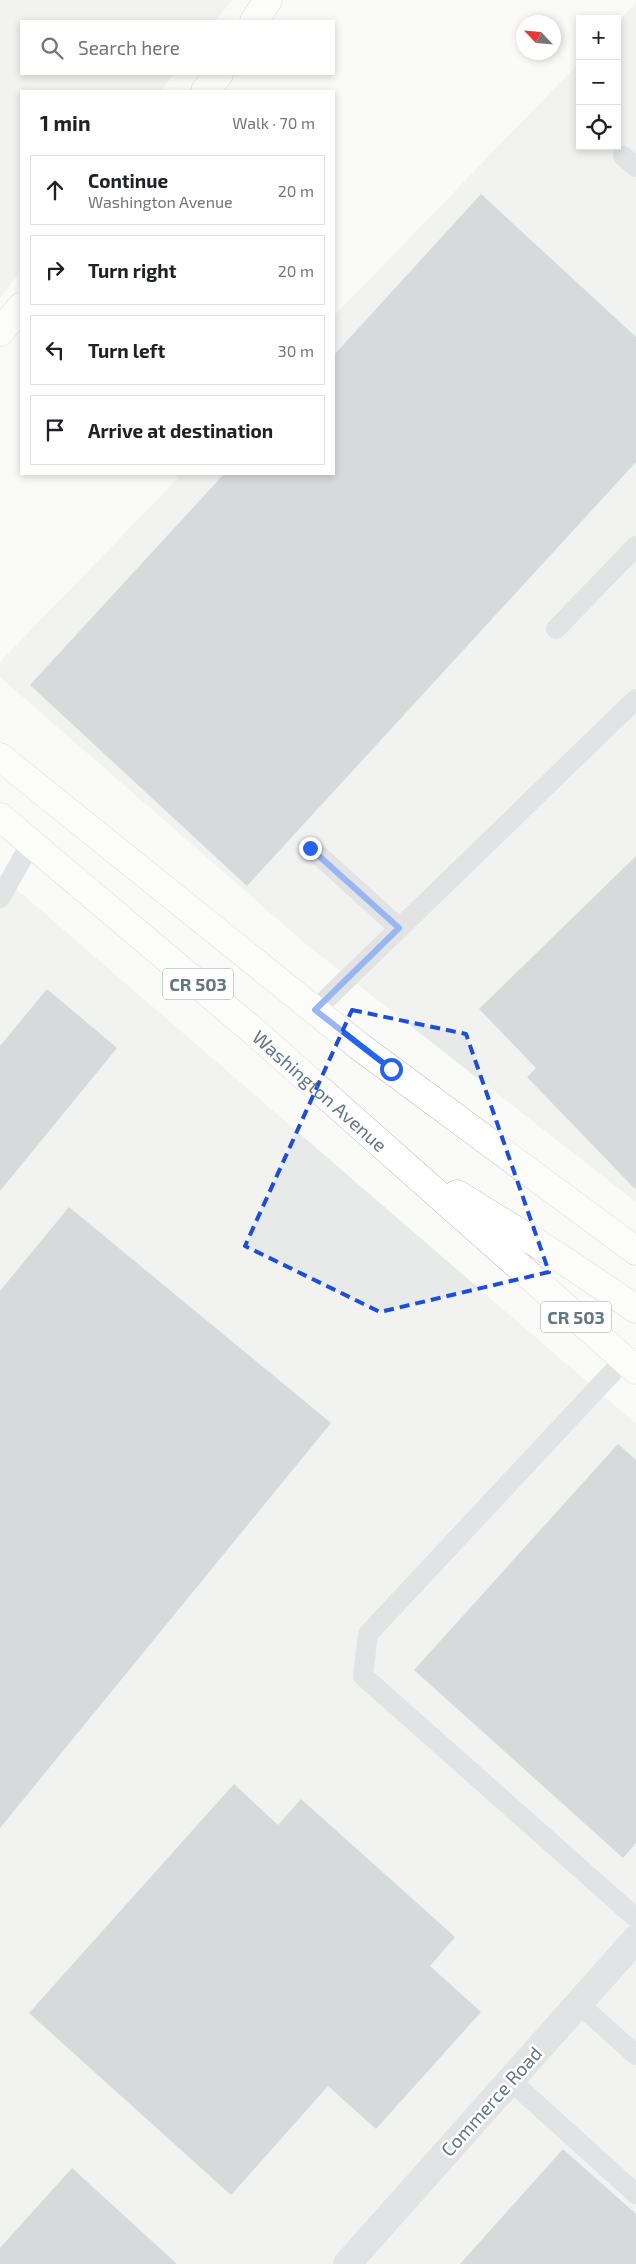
<!DOCTYPE html>
<html lang="en">
<head>
<meta charset="utf-8">
<style>
	body { margin:0; font-family:"Exo 2",sans-serif; background:#f6f6f6; color:#202124 }
	.controls { position:absolute; right:15px; top:15px; display:grid; overflow:hidden; border-radius:0px; box-shadow:0 2px 8px #0003 }
	.controls button { width:45px; height:45px; display:grid; place-items:center; padding:0; border:0; border-bottom:1px solid #e0e0e0; background:#fff; color:#202124; font:25px sans-serif }
	.compass { position:absolute; left:516px; top:15px; width:45px; height:45px; border-radius:50%; background:#fff; box-shadow:0 2px 8px #0003; rotate:296deg }
	.stop { position:absolute; width:15px; height:15px; margin:-11px; border:4px solid #2563eb; border-radius:50%; background:#fff }
	.stop.end { background:#2563eb; border-color:#fff; box-shadow:0 1px 5px #0008 }
	.list { margin:0; padding:0; list-style:none }
	h2 { display:flex; justify-content:space-between; align-items:center; height:65px; margin:0; padding:0 20px; font-size:21px }
	h2 small { font-size:16px; font-weight:400; color:#757577 }
	.list li { display:grid; grid-template-columns:32px 1fr auto; gap:15px; align-items:center; box-sizing:border-box; height:70px; margin:0 10px 10px; padding:0 10px; border:1px solid #e0e0e0; border-radius:0px }
	.list b { display:block; font-size:19px; white-space:nowrap }
	.list p { margin:0; font-size:16px; white-space:nowrap; color:#757577 }
	.list em { font-size:16px; font-style:normal; color:#757577 }
	.icon { flex:none; width:28px; height:28px; fill:none; stroke:currentColor; stroke-width:2; stroke-linecap:round; stroke-linejoin:round }
	.map { position:relative; flex:none; width:636px; height:2264px; overflow:hidden }
	.search { position:absolute; background:#fff; box-shadow:0 2px 8px #0003; left:20px; top:20px; width:315px; height:55px; display:flex; align-items:center; gap:12px; box-sizing:border-box; padding:0 18px; border-radius:0px; color:#757577; font-size:19px }
	.panel { position:absolute; background:#fff; box-shadow:0 2px 8px #0003; left:20px; top:90px; width:315px; height:385px; border-radius:0px }
	.map>svg:first-child { display:block }
</style>
</head>
<body>
<div class="map">
<svg width="636" height="2264" viewBox="0 0 636 2264">
	<rect width="100%" height="100%" fill="#fafaf8"/>
	<!-- built -->
	<path fill="#e8e9e9" d="M0,0H232L215,21H21V74H174L161,91H21V270L0,298Z
		M636,3V1202L307,945L0,677V662L182,474H334V316L580,62V146H617V23Z
		M0,875L636,1424V2264H0Z"/>
	<!-- building -->
	<path fill="#aab3b9" d="M481,194L636,337V462L247,886L30,685L224,474H334V355Z
		M636,856V1187L635,1189L527,1077L536,1068L479,1009Z
		M47,989L117,1048L0,1191V1046Z
		M69,1207L331,1423L0,1828V1291Z
		M618,1444L636,1460V1843L623,1858L414,1670Z
		M234,1784L278,1825L301,1799L455,1937L430,1966L481,2012L376,2129L328,2086L231,2195L29,2013Z
		M563,2149L636,2214V2264H460Z
		M72,2168L177,2264H0V2248Z"/>
	<g fill="none" stroke-linecap="round" stroke-linejoin="round">
		<defs>
			<path id="secondary" d="M254,21L268,0
				M205,91L219,74
				M0,332L21,307"/>
			<g id="primary">
				<path d="M0,757L359,1046L636,1251"/>
				<path id="s1" d="M0,817L258,1035L636,1370"/>
				<path d="M457,1194L559,1257L636,1309"/>
			</g>
		</defs>
		<!-- secondary casing -->
		<use href="#secondary" stroke="#b3babf" stroke-width="29"/>
		<!-- primary casing -->
		<use href="#primary" stroke="#b5babe" stroke-width="29"/>
		<!-- service -->
		<path stroke="#c3c8cc" stroke-width="20" d="M623,156L636,167
			M556,629L636,546
			M310,847L399,928
			M0,898L31,843
			M315,1010L636,699
			M624,1360L368,1634L363,1676L636,1918
			M578,2003L636,2055
			M510,2080L636,2194"/>
		<!-- tertiary -->
		<path stroke="#c3c8cc" stroke-width="28" d="M347,2264L636,1939"/>
		<!-- secondary -->
		<use href="#secondary" stroke="#fff" stroke-width="28"/>
		<!-- primary -->
		<use href="#primary" stroke="#fff" stroke-width="28"/>
	</g>
	<g fill="none" stroke-linecap="round" stroke-linejoin="round">
		<!-- route -->
		<path stroke="#2563eb" stroke-width="6" d="M310,848L399,928L315,1010L391,1069"/>
	</g>
	<!-- marked area -->
	<path d="M0 0H636V2264H0ZM352,1010L466,1034L549,1272L380,1312L245,1246Z" fill="#fafaf8" fill-opacity=".55" fill-rule="evenodd"/>
	<path fill="none" stroke="#1d4ed8" stroke-width="4" stroke-dasharray="10 6" stroke-linejoin="round" d="M352,1010L466,1034L549,1272L380,1312L245,1246Z"/>
	<g text-anchor="middle" dominant-baseline="central" stroke-width="5" stroke-linejoin="round" paint-order="stroke">
		<!-- shield labels -->
		<g fill="#fff" stroke="#939fa8" stroke-width="1">
			<rect x="163" y="968.5" width="70" height="31" rx="4"/>
			<rect x="541" y="1301.5" width="70" height="31" rx="4"/>
		</g>
		<g font-size="18" font-weight="bold" fill="#657683">
			<text x="198" y="984">CR 503</text>
			<text x="576" y="1317">CR 503</text>
		</g>
		<!-- street labels -->
		<g font-size="19" fill="#657683" stroke="#fff">
			<text stroke="none"><textPath href="#s1" startOffset="421">Washington Avenue</textPath></text>
			<text transform="translate(491 2101) rotate(-48)">Commerce Road</text>
		</g>
	</g>
</svg>
<div class="controls">
<button>+</button>
<button>−</button>
<button><svg class="icon" aria-label="locate" viewBox="0 0 24 24"><circle cx="12" cy="12" r="6"/><path d="M12 2v4M12 18v4M2 12h4M18 12h4"/></svg></button>
</div>
<svg class="compass" viewBox="-18 -18 36 36"><path d="M0-13l5 13h-10z" fill="#e53935"/><path d="M0 13l5-13h-10z" fill="#757577"/></svg>
<div class="stop" style="left:391px;top:1069px"></div>
<div class="stop end" style="left:310px;top:848px"></div>
<div class="search"><svg class="icon" aria-label="search" viewBox="0 0 24 24"><circle cx="10" cy="10" r="6"/><path d="M15 15l6 6"/></svg>Search here</div>
<section class="panel">
<h2>1 min<small>Walk · 70 m</small></h2>
<ul class="list">
<li><svg class="icon" aria-label="ahead" viewBox="0 0 24 24"><path d="M12 20V5M6 11l6-6 6 6"/></svg><div><b>Continue</b><p>Washington Avenue</p></div><em>20 m</em></li>
<li><svg class="icon" aria-label="right" viewBox="0 0 24 24"><path d="M7 20v-9h11M14 6l5 5-5 5"/></svg><div><b>Turn right</b></div><em>20 m</em></li>
<li><svg class="icon" aria-label="left" viewBox="0 0 24 24"><path d="M17 20v-9H6M10 6l-5 5 5 5"/></svg><div><b>Turn left</b></div><em>30 m</em></li>
<li><svg class="icon" aria-label="arrive" viewBox="0 0 24 24"><path d="M6 21V4h12l-3 4 3 4H6"/></svg><div><b>Arrive at destination</b></div></li>
</ul>
</section>
</div>
</body>
</html>
